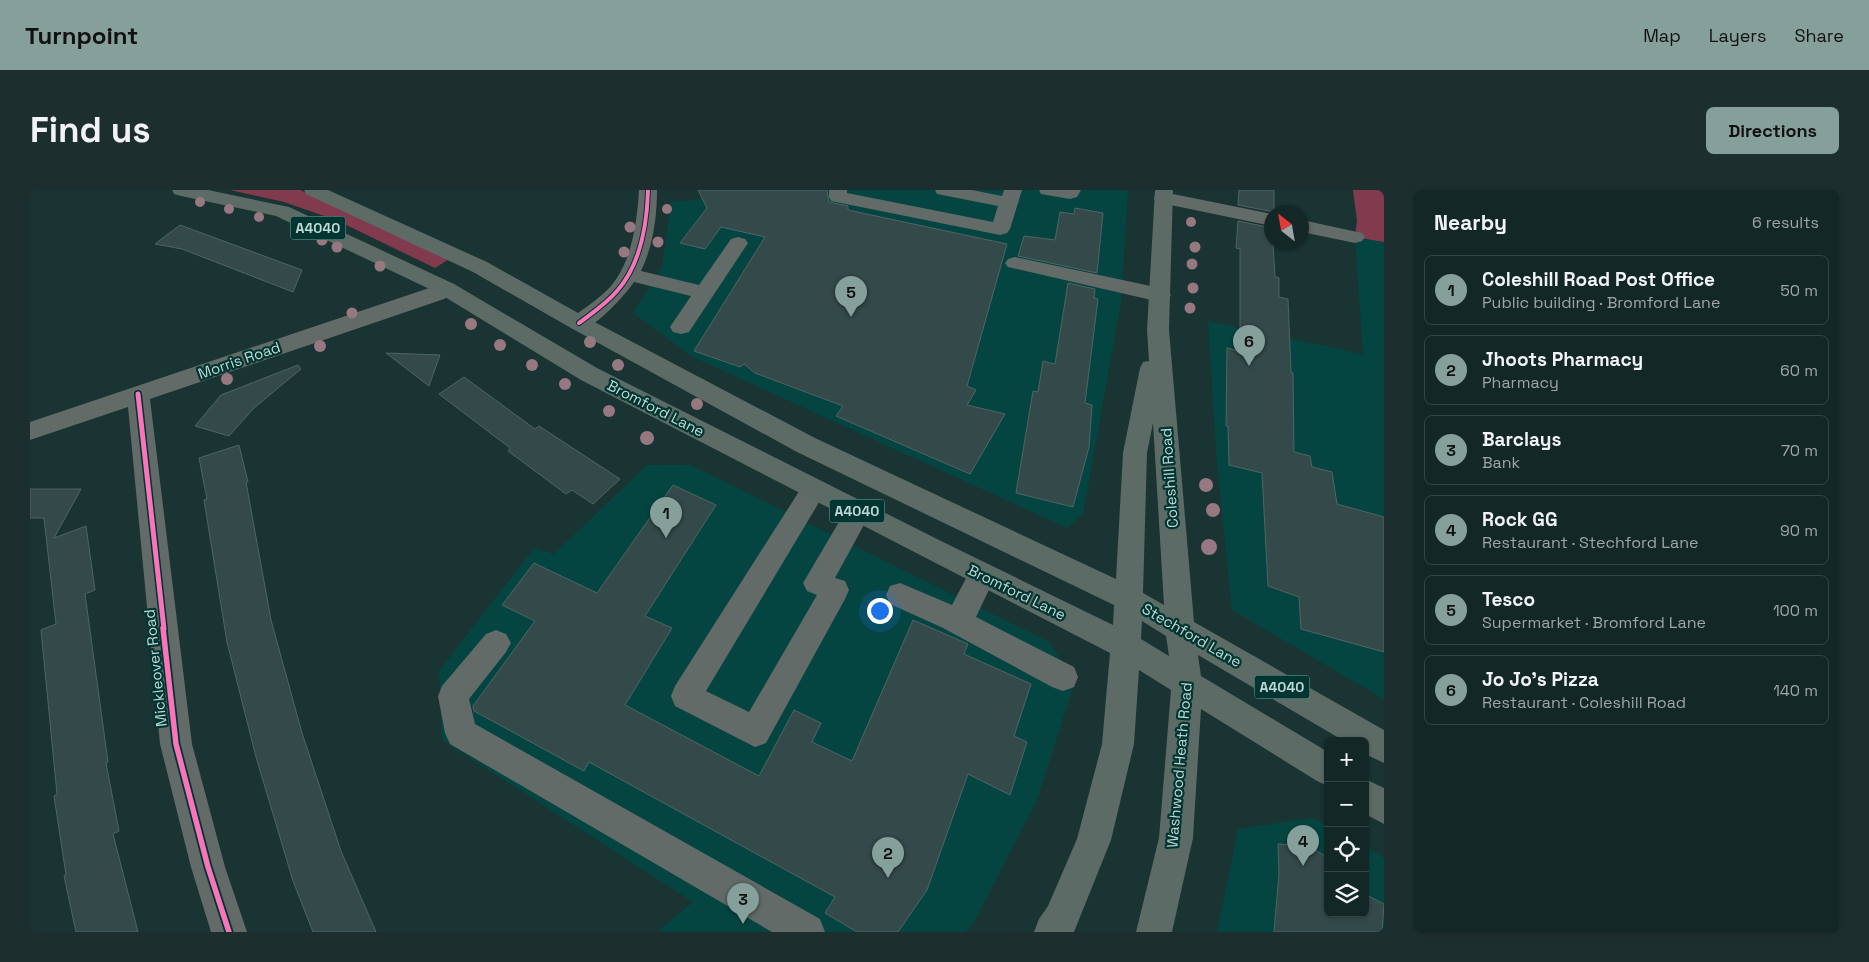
<!DOCTYPE html>
<html lang="en">
<head>
<meta charset="utf-8">
<style>
	body { margin:0; font-family:"Space Grotesk",sans-serif; background:#1c2f2e; color:#f1f3f6 }
	.controls { position:absolute; right:15px; bottom:15px; display:grid; overflow:hidden; border-radius:8px; box-shadow:0 1px 4px #0004 }
	.controls button { width:45px; height:45px; display:grid; place-items:center; padding:0; border:0; border-bottom:1px solid #324443; background:#132726; color:#f1f3f6; font:25px sans-serif }
	.compass { position:absolute; left:1234px; top:15px; width:45px; height:45px; border-radius:50%; background:#132726; box-shadow:0 1px 4px #0004; rotate:329deg }
	.you { position:absolute; left:849px; top:420px; width:18px; height:18px; margin:-12px; border:4px solid #fff; border-radius:50%; background:#1a73e8; box-shadow:0 0 0 8px #1a73e833 }
	.badge { display:grid; place-items:center; width:32px; height:32px; border-radius:50%; background:#859f9b; color:#111; font-size:16px; font-weight:700 }
	.pin { position:absolute; translate:-50% -41px; filter:drop-shadow(0 1px 2px #0008) }
	.pin::after { content:''; position:absolute; top:26px; width:18px; height:15px; background:inherit; clip-path:polygon(0 0,100% 0,50% 100%) }
	.list { margin:0; padding:0; list-style:none }
	h2 { display:flex; justify-content:space-between; align-items:center; height:65px; margin:0; padding:0 20px; font-size:21px }
	h2 small { font-size:16px; font-weight:400; color:#9da5a7 }
	.list li { display:grid; grid-template-columns:32px 1fr auto; gap:15px; align-items:center; box-sizing:border-box; height:70px; margin:0 10px 10px; padding:0 10px; border:1px solid #324443; border-radius:8px }
	.list b { display:block; font-size:19px; white-space:nowrap }
	.list p { margin:0; font-size:16px; white-space:nowrap; color:#9da5a7 }
	.list em { font-size:16px; font-style:normal; color:#9da5a7 }
	.icon { flex:none; width:28px; height:28px; fill:none; stroke:currentColor; stroke-width:2; stroke-linecap:round; stroke-linejoin:round }
	.map { position:relative; flex:none; width:1354px; height:742px; overflow:hidden; border-radius:8px }
	header { display:flex; align-items:center; gap:30px; box-sizing:border-box; height:70px; padding:0 25px; background:#859f9b; color:#111 }
	header strong { font-size:24px }
	nav { display:flex; gap:28px; margin-inline-start:auto; font-size:18px }
	.intro { display:flex; align-items:center; justify-content:space-between; box-sizing:border-box; height:120px; padding:0 30px }
	h1 { margin:0; font-size:35px }
	.button { padding:12px 22px; border-radius:8px; background:#859f9b; color:#111; font-size:18px; font-weight:700 }
	main { display:flex; gap:30px; padding:0 30px }
	aside { flex:1; background:#132726; border-radius:8px; box-shadow:0 1px 4px #0004 }
	.map>svg:first-child { display:block }
</style>
</head>
<body>
<header>
<strong>Turnpoint</strong>
<nav><a>Map</a><a>Layers</a><a>Share</a></nav>
</header>
<div class="intro"><h1>Find us</h1><a class="button">Directions</a></div>
<main>
<div class="map">
<svg width="1354" height="742" viewBox="0 0 1354 742">
	<rect width="100%" height="100%" fill="#193432"/>
	<!-- built -->
	<path fill="#054541" d="M756,0H1098L1091,112L1053,324L1037,338L661,166L603,123L632,77L641,12Z
		M1325,47L1354,52V509L1202,420L1187,274L1178,131L1333,164Z
		M617,275H661L1019,452L1045,491L1007,610L943,734L935,742H627L663,712L412,550L409,481L504,358L524,364Z
		M1283,628L1298,636V723H1335V656L1354,668V742H1187L1208,639Z"/>
	<!-- green -->
	<path fill="#823b4e" d="M200,0H270L419,69L405,78L306,30L254,12Z
		M1323,0H1354V52L1325,47L1327,31Z"/>
	<!-- building -->
	<path fill="#344949" stroke="#4f6565" d="M668,0H797L799,12L818,16V20L977,54L937,196L946,200L937,215L975,224L940,284L806,226L813,216L725,183L714,174L710,177L664,161L735,47L691,37L675,59L650,53L677,18Z
		M1209,0H1244V22L1208,15Z
		M1045,18L1073,23L1067,83L988,66L994,46L1025,50L1030,22L1044,24Z
		M1208,31L1242,38L1245,87L1249,88V107L1258,109L1261,182L1263,183L1264,262L1280,266L1282,277L1302,282L1307,314L1354,327V462L1271,439L1269,407L1238,396L1232,283L1199,275L1198,236H1196L1197,158L1210,161V59L1206,58Z
		M150,35L272,80L263,102L152,59L125,54Z
		M1038,93L1065,99L1064,108L1068,109L1055,213L1062,215L1059,257L1043,317L986,303L1003,201L1008,202L1013,171L1025,174Z
		M356,163L410,165L399,196Z
		M268,175L271,179L224,218L199,246L165,236L191,205Z
		M434,187L505,239L509,236L590,289L563,314L542,300L536,304L478,261L480,258L409,204Z
		M209,255L218,292H216L241,430L272,543L311,661L346,742H283L263,691L226,567L197,452L174,310L177,309L169,268Z
		M643,295L686,315L615,426L642,438L595,515L729,586L764,520L791,533L782,552L822,571L883,430L938,454L934,464L1001,494L984,546L997,552L980,605L938,584L897,700L868,742H827L795,723L805,707L559,572L554,581L444,521L443,516L505,431L472,415L504,373L567,403Z
		M0,299H51L24,348L56,336L65,400L55,404L78,572L76,573L89,641L83,644L108,742H46L34,686L36,685L24,606L27,604L11,440L26,434L14,328H0Z
		M1248,654L1277,656L1298,667V723H1335V704L1354,714L1352,742H1244L1249,684Z"/>
	<g fill="none" stroke-linecap="round" stroke-linejoin="round">
		<!-- minor -->
		<path fill="#626b67" fill-rule="evenodd" d="M609,0H627C627,28 623,56 611,81L669,95L701,49L708,47L715,49L718,53L659,142L651,144L643,142L640,137L661,106L604,92C596,104 564,140 549,140C546,140 544,139 541,138L538,133L541,128C555,118 570,108 581,96C602,71 607,32 609,0Z
			M799,0H817V3L963,32L968,16L907,4L905,0H942L972,6L974,0H992L980,39L977,43L970,45L801,11L799,7Z
			M1009,0H1051L1047,7L1040,9L1011,4Z
			M1133,2L1242,24V36L1126,12L1124,8L1126,4Z
			M1272,30L1332,43L1335,47L1332,51L1325,53L1272,42Z
			M985,67L1130,98L1137,100L1141,105L1137,110L1130,112L978,77L975,73L978,69Z
			M417,92L424,94L428,99L424,104L414,109L120,209L162,554L195,677L217,742H181L161,677L130,554L98,217L0,250V232Z
			M784,289L793,292L797,299L676,501L719,522L787,405L777,401L773,393L819,315L828,311L837,315L841,322L805,388L815,391L819,400L815,409L736,553L725,557L645,516L641,506L645,496L775,292Z
			M952,373L962,377L966,385L946,427L1044,477L1048,487L1044,497L1033,501L1022,497L913,438L860,414L856,405L860,396L870,393L922,415L942,377Z
			M466,440L476,444L481,453L476,462L439,509L445,534L790,729L795,742H742L420,554L415,543L408,506L412,496L456,444Z"/>
		<!-- major -->
		<path fill="#5c6b66" fill-rule="evenodd" d="M142,0H178L259,17L424,94L567,178L911,351L1083,435L1084,415L767,262L541,138L443,82L276,4L274,0H298L457,72L557,128L785,248L1086,389L1093,263L1110,178L1113,172L1119,171L1117,140L1125,0H1143L1139,140L1164,432L1354,540V573L1335,564V551H1314L1168,465L1171,486L1298,562V596L1287,591L1171,519L1163,648L1142,742H1106L1129,648L1141,500L1109,480L1104,554L1081,650L1044,742H1004L1009,729L1018,716L1047,649L1072,554L1080,463L551,190L410,104L246,26L151,6L144,4ZM1123,233L1134,415L1113,403L1117,263ZM1112,431L1136,446L1139,466L1111,449Z
			M1335,589L1354,598V634L1335,624Z"/>
		<defs>
			<path id="cycleway-far2" d="M549,133C562,123 576,114 587,101C611,74 617,35 618,0"/>
			<path id="cycleway-far1" d="M108,204L134,439"/>
			<path id="cycleway" d="M133,438L146,554L178,677L199,742"/>
		</defs>
		<!-- cycleway-far2 casing -->
		<use href="#cycleway-far2" stroke="#003531" stroke-width="6"/>
		<!-- cycleway-far1 casing -->
		<use href="#cycleway-far1" stroke="#003531" stroke-width="8"/>
		<!-- cycleway casing -->
		<use href="#cycleway" stroke="#003531" stroke-width="9"/>
		<!-- cycleway-far2 -->
		<use href="#cycleway-far2" stroke="#fb73b8" stroke-width="4"/>
		<!-- cycleway-far1 -->
		<use href="#cycleway-far1" stroke="#fb73b8" stroke-width="5"/>
		<!-- cycleway -->
		<use href="#cycleway" stroke="#fb73b8" stroke-width="5.5"/>
	</g>
	<!-- trees -->
	<g fill="#977880">
		<circle cx="170" cy="12" r="5"/>
		<circle cx="199" cy="19" r="5"/>
		<circle cx="637" cy="19" r="5"/>
		<circle cx="229" cy="27" r="5"/>
		<circle cx="1161" cy="32" r="5"/>
		<circle cx="600" cy="37" r="5.5"/>
		<circle cx="266" cy="39" r="5.5"/>
		<circle cx="292" cy="50" r="5.5"/>
		<circle cx="628" cy="52" r="5.5"/>
		<circle cx="307" cy="57" r="5.5"/>
		<circle cx="1165" cy="57" r="5.5"/>
		<circle cx="594" cy="62" r="5.5"/>
		<circle cx="1162" cy="74" r="5.5"/>
		<circle cx="350" cy="76" r="5.5"/>
		<circle cx="1163" cy="98" r="5.5"/>
		<circle cx="1160" cy="118" r="5.5"/>
		<circle cx="322" cy="123" r="5.5"/>
		<circle cx="441" cy="134" r="6"/>
		<circle cx="560" cy="152" r="6"/>
		<circle cx="470" cy="155" r="6"/>
		<circle cx="290" cy="156" r="6"/>
		<circle cx="502" cy="175" r="6"/>
		<circle cx="588" cy="175" r="6"/>
		<circle cx="197" cy="189" r="6"/>
		<circle cx="535" cy="194" r="6"/>
		<circle cx="667" cy="214" r="6"/>
		<circle cx="579" cy="221" r="6"/>
		<circle cx="617" cy="248" r="7"/>
		<circle cx="1176" cy="295" r="7"/>
		<circle cx="1183" cy="320" r="7"/>
		<circle cx="1179" cy="357" r="8"/>
	</g>
	<g text-anchor="middle" dominant-baseline="central" stroke-width="4.5" stroke-linejoin="round" paint-order="stroke">
		<!-- shield labels -->
		<g fill="#003531" stroke="#86a7a3" stroke-width="1">
			<rect x="260.5" y="26.5" width="55" height="23" rx="4"/>
			<rect x="799.5" y="309.5" width="55" height="23" rx="4"/>
			<rect x="1224.5" y="485.5" width="55" height="23" rx="4"/>
		</g>
		<g font-size="14" font-weight="bold" fill="#bfd8d4">
			<text x="288" y="38">A4040</text>
			<text x="827" y="321">A4040</text>
			<text x="1252" y="497">A4040</text>
		</g>
		<!-- street labels -->
		<g font-size="15" fill="#bfd8d4" stroke="#003531">
			<text transform="translate(209 170) rotate(-19)">Morris Road</text>
			<text transform="translate(626 218) rotate(27)">Bromford Lane</text>
			<text transform="translate(1139 288) rotate(-94)">Coleshill Road</text>
			<text transform="translate(987 402) rotate(26)">Bromford Lane</text>
			<text transform="translate(1162 445) rotate(30)">Stechford Lane</text>
			<text transform="translate(125 478) rotate(-96)">Mickleover Road</text>
			<text transform="translate(1149 575) rotate(-85)">Washwood Heath Road</text>
		</g>
	</g>
</svg>
<div class="controls">
<button>+</button>
<button>−</button>
<button><svg class="icon" aria-label="locate" viewBox="0 0 24 24"><circle cx="12" cy="12" r="6"/><path d="M12 2v4M12 18v4M2 12h4M18 12h4"/></svg></button>
<button><svg class="icon" aria-label="layers" viewBox="0 0 24 24"><path d="M12 4l9 5-9 5-9-5zM3 14l9 5 9-5"/></svg></button>
</div>
<svg class="compass" viewBox="-18 -18 36 36"><path d="M0-13l5 13h-10z" fill="#e53935"/><path d="M0 13l5-13h-10z" fill="#9da5a7"/></svg>
<div class="you"></div>
<div class="pin badge" style="left:636px;top:348px">1</div>
<div class="pin badge" style="left:858px;top:688px">2</div>
<div class="pin badge" style="left:713px;top:734px">3</div>
<div class="pin badge" style="left:1273px;top:676px">4</div>
<div class="pin badge" style="left:821px;top:127px">5</div>
<div class="pin badge" style="left:1219px;top:176px">6</div>
</div>
<aside>
<h2>Nearby<small>6 results</small></h2>
<ul class="list">
<li><span class="badge">1</span><div><b>Coleshill Road Post Office</b><p>Public building · Bromford Lane</p></div><em>50 m</em></li>
<li><span class="badge">2</span><div><b>Jhoots Pharmacy</b><p>Pharmacy</p></div><em>60 m</em></li>
<li><span class="badge">3</span><div><b>Barclays</b><p>Bank</p></div><em>70 m</em></li>
<li><span class="badge">4</span><div><b>Rock GG</b><p>Restaurant · Stechford Lane</p></div><em>90 m</em></li>
<li><span class="badge">5</span><div><b>Tesco</b><p>Supermarket · Bromford Lane</p></div><em>100 m</em></li>
<li><span class="badge">6</span><div><b>Jo Jo's Pizza</b><p>Restaurant · Coleshill Road</p></div><em>140 m</em></li>
</ul>
</aside>
</main>
</body>
</html>
